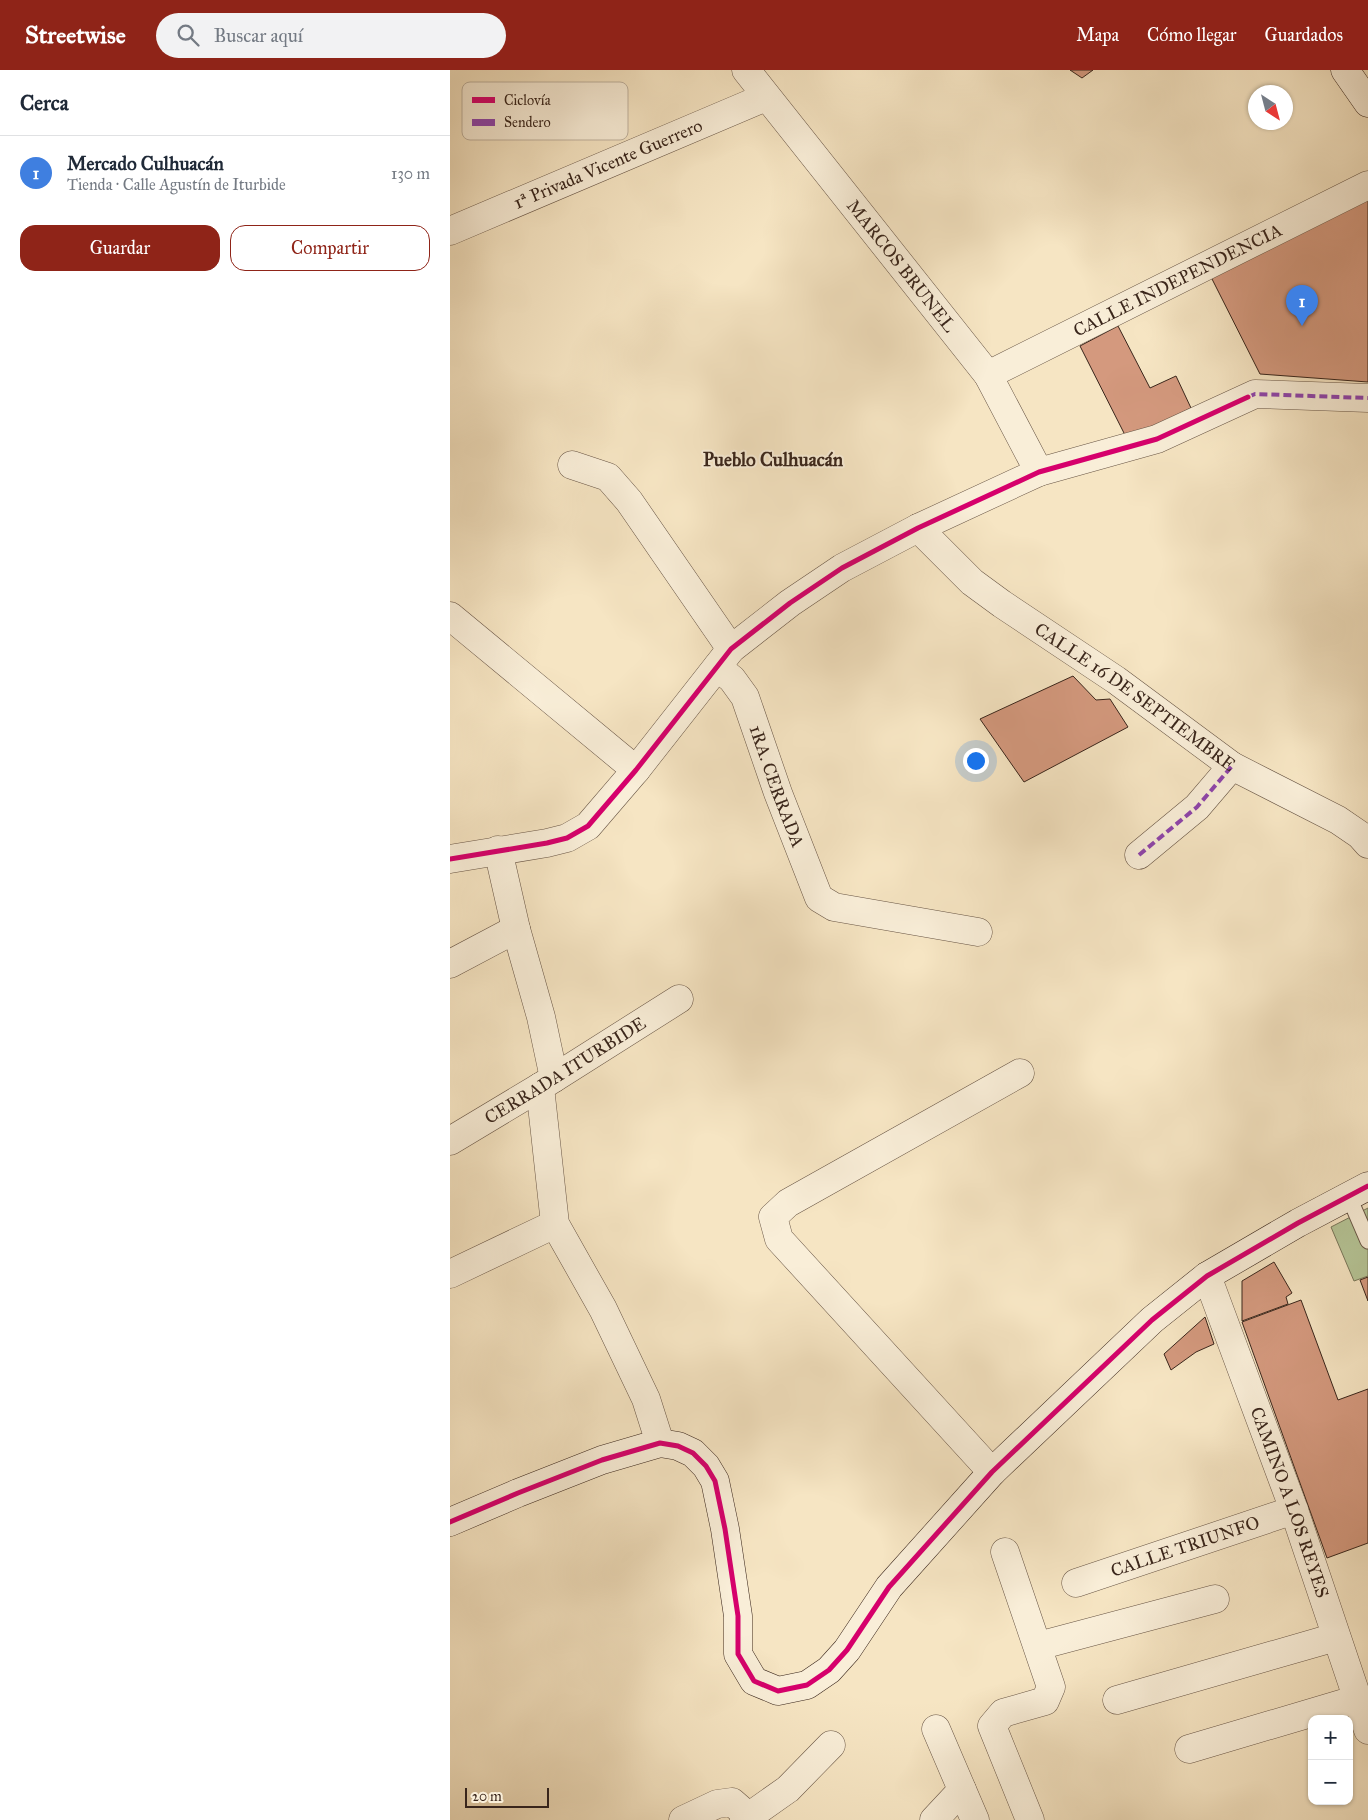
<!DOCTYPE html>
<html lang="es">
<head>
<meta charset="utf-8">
<style>
	body { margin:0; font-family:"IM FELL Great Primer",serif; background:#f2f2f3; color:#1f2937 }
	.controls { position:absolute; right:15px; bottom:15px; display:grid; overflow:hidden; border-radius:10px; box-shadow:0 1px 4px #0004 }
	.controls button { width:45px; height:45px; display:grid; place-items:center; padding:0; border:0; border-bottom:1px solid #e0e1e3; background:#fff; color:#1f2937; font:25px sans-serif }
	.compass { position:absolute; left:798px; top:15px; width:45px; height:45px; border-radius:50%; background:#fff; box-shadow:0 1px 4px #0004; rotate:144deg }
	.scale { position:absolute; left:15px; bottom:12px; width:84px; box-sizing:border-box; padding-left:5px; border:2px solid #39251b; border-top:0; font-size:14px; line-height:18px; white-space:nowrap; color:#39251b; -webkit-text-stroke:4px #f9eed8; paint-order:stroke }
	.you { position:absolute; left:525px; top:690px; width:18px; height:18px; margin:-12px; border:4px solid #fff; border-radius:50%; background:#1a73e8; box-shadow:0 0 0 8px #1a73e833 }
	.badge { display:grid; place-items:center; width:32px; height:32px; border-radius:50%; background:#8f2418; color:#fff; font-size:16px; font-weight:700 }
	.pin { position:absolute; translate:-50% -41px; filter:drop-shadow(0 1px 2px #0008) }
	.pin::after { content:''; position:absolute; top:26px; width:18px; height:15px; background:inherit; clip-path:polygon(0 0,100% 0,50% 100%) }
	.list { margin:0; padding:0; list-style:none }
	h2 { display:flex; justify-content:space-between; align-items:center; height:65px; margin:0; padding:0 20px; font-size:21px }
	h2 small { font-size:16px; font-weight:400; color:#747a83 }
	.list li { display:grid; grid-template-columns:32px 1fr auto; gap:15px; align-items:center; box-sizing:border-box; height:75px; padding:0 20px; border-top:1px solid #e0e1e3 }
	.list b { display:block; font-size:19px; white-space:nowrap }
	.list p { margin:0; font-size:16px; white-space:nowrap; color:#747a83 }
	.list em { font-size:16px; font-style:normal; color:#747a83 }
	.actions { display:flex; gap:10px; padding:15px 20px }
	.actions a { flex:1; padding:11px 0; border:1px solid #8f2418; border-radius:15px; text-align:center; font-size:18px; color:#8f2418 }
	.actions .main { background:#8f2418; color:#fff }
	.icon { flex:none; width:28px; height:28px; fill:none; stroke:currentColor; stroke-width:2; stroke-linecap:round; stroke-linejoin:round }
	.map { position:relative; flex:none; width:918px; height:1750px; overflow:hidden }
	header { display:flex; align-items:center; gap:30px; box-sizing:border-box; height:70px; padding:0 25px; background:#8f2418; color:#fff }
	header strong { font-size:24px }
	nav { display:flex; gap:28px; margin-inline-start:auto; font-size:18px }
	.search { width:350px; height:45px; background:#f2f2f3; display:flex; align-items:center; gap:12px; box-sizing:border-box; padding:0 18px; border-radius:28px; color:#747a83; font-size:19px }
	main { display:flex }
	aside { flex:1; background:#fff }
	.map>svg:first-child { display:block }
</style>
</head>
<body>
<header>
<strong>Streetwise</strong>
<div class="search"><svg class="icon" aria-label="search" viewBox="0 0 24 24"><circle cx="10" cy="10" r="6"/><path d="M15 15l6 6"/></svg>Buscar aquí</div>
<nav><a>Mapa</a><a>Cómo llegar</a><a>Guardados</a></nav>
</header>
<main>
<aside>
<h2>Cerca<small></small></h2>
<ul class="list">
<li><span class="badge" style="background:#3f7fe0">1</span><div><b>Mercado Culhuacán</b><p>Tienda · Calle Agustín de Iturbide</p></div><em>130 m</em></li>
</ul>
<div class="actions"><a class="main">Guardar</a><a>Compartir</a></div>
</aside>
<div class="map">
<svg width="918" height="1750" viewBox="0 0 918 1750">
	<rect width="100%" height="100%" fill="#f6e5c3"/>
	<filter id="stains"><feTurbulence type="fractalNoise" baseFrequency=".004" numOctaves="4"/><feColorMatrix values="0 0 0 0 .2 0 0 0 0 .09 0 0 0 0 .02 0 0 0 .5 -.17"/></filter>
	<radialGradient id="worn" r=".72"><stop offset=".6" stop-color="#630" stop-opacity="0"/><stop offset="1" stop-color="#630" stop-opacity=".3"/></radialGradient>
	<!-- green -->
	<path fill="#b6c698" stroke="#78765a" d="M918,1138V1206L904,1211L881,1157Z"/>
	<!-- building -->
	<path fill="#d4997e" stroke="#39251b" d="M620,0H643L632,8Z
		M918,129V312L810,304L761,207Z
		M668,256L700,318L726,306L741,338L695,362L676,367L630,276Z
		M623,606L646,630L660,629L678,657L574,712L530,649Z
		M824,1192L842,1223L836,1227L838,1234L792,1251V1211Z
		M918,1207V1231L910,1210Z
		M851,1230L888,1330L918,1319V1473L877,1488L792,1252Z
		M755,1247L764,1274L746,1282L721,1300L714,1284Z"/>
	<g fill="none" stroke-linecap="round" stroke-linejoin="round">
		<defs>
			<path id="lane" d="M899,1127L918,1171"/>
			<g id="street">
				<path id="s1" d="M296,0L538,305L589,402"/>
				<path d="M0,161L316,27"/>
				<path id="s2" d="M538,305L918,115"/>
				<path d="M122,395L158,407L179,431L281,579"/>
				<path id="s3" d="M468,458L522,512L552,534L666,610L782,696L888,750L910,765L918,774"/>
				<path d="M0,546L186,700"/>
				<path id="s4" d="M267,597L282,609L295,627L328,723L369,828L384,837L528,862"/>
				<path d="M48,780L66,859L91,947L104,1008"/>
				<path d="M689,785L747,737L782,696"/>
				<path d="M0,789L97,773L117,768L138,756L186,700L281,579L340,533L392,498L468,458L589,402L707,369L805,324L918,328"/>
				<path d="M0,894L66,859"/>
				<path d="M90,1017L105,1154L153,1239L196,1329L210,1373"/>
				<path id="s5" d="M0,1071L90,1017L229,929"/>
				<path d="M0,1204L105,1154"/>
				<path id="s6" d="M757,1206L844,1440L918,1660"/>
				<path d="M542,1402L329,1169L323,1147L338,1133L570,1003"/>
				<path d="M555,1482L601,1617L595,1631L553,1643L542,1656L580,1750"/>
				<path id="s7" d="M626,1513L844,1440"/>
				<path d="M588,1576L765,1529"/>
				<path d="M667,1630L886,1567"/>
				<path d="M486,1659L525,1750"/>
				<path d="M739,1679L908,1629"/>
				<path d="M233,1750L267,1734L282,1732L298,1746"/>
				<path d="M294,1750L338,1719L381,1675"/>
				<path d="M484,1750L512,1720"/>
			</g>
			<path id="secondary" d="M895,0L918,33
				M0,1452L68,1423L152,1390L210,1373L228,1376L243,1383L256,1396L265,1411L275,1459L288,1546V1584L304,1611L328,1621L357,1615L379,1600L397,1580L439,1517L542,1402L702,1250L757,1206L848,1153L918,1116"/>
		</defs>
		<!-- lane casing -->
		<use href="#lane" stroke="#685545" stroke-width="17"/>
		<!-- street casing -->
		<use href="#street" stroke="#685545" stroke-width="29"/>
		<!-- secondary casing -->
		<use href="#secondary" stroke="#39251b" stroke-width="29"/>
		<!-- lane -->
		<use href="#lane" stroke="#f9eed8" stroke-width="15"/>
		<!-- street -->
		<use href="#street" stroke="#f9eed8" stroke-width="28"/>
		<!-- secondary -->
		<use href="#secondary" stroke="#f9eed8" stroke-width="28"/>
		<!-- quiet -->
		<path stroke="#8e44ad" stroke-width="4" stroke-dasharray="8 4" stroke-linecap="butt" d="M798,327L805,324L918,328
			M689,785L747,737L782,696"/>
		<defs>
			<path id="cycleway" d="M0,789L97,773L117,768L138,756L186,700L281,579L340,533L392,498L468,458L589,402L707,369L798,327
				M0,1452L68,1423L152,1390L210,1373L228,1376L243,1383L256,1396L265,1411L275,1459L288,1546V1584L304,1611L328,1621L357,1615L379,1600L397,1580L439,1517L542,1402L702,1250L757,1206L848,1153L918,1116"/>
		</defs>
		<!-- cycleway casing -->
		<use href="#cycleway" stroke="#f9eed8" stroke-width="8"/>
		<!-- cycleway -->
		<use href="#cycleway" stroke="#d6006c" stroke-width="5"/>
	</g>
	<g text-anchor="middle" dominant-baseline="central" stroke-width="4" stroke-linejoin="round" paint-order="stroke">
		<!-- street labels -->
		<g font-size="18" fill="#39251b" stroke="#f9eed8">
			<text transform="translate(158 94) rotate(-23)">1ª Privada Vicente Guerrero</text>
			<text stroke="none"><textPath href="#s1" startOffset="250">MARCOS BRUNEL</textPath></text>
			<text stroke="none"><textPath href="#s2" startOffset="212">CALLE INDEPENDENCIA</textPath></text>
			<text stroke="none"><textPath href="#s3" startOffset="276">CALLE 16 DE SEPTIEMBRE</textPath></text>
			<text stroke="none"><textPath href="#s4" startOffset="136">1RA. CERRADA</textPath></text>
			<text stroke="none"><textPath href="#s5" startOffset="135">CERRADA ITURBIDE</textPath></text>
			<text stroke="none"><textPath href="#s6" startOffset="241">CAMINO A LOS REYES</textPath></text>
			<text stroke="none"><textPath href="#s7" startOffset="115">CALLE TRIUNFO</textPath></text>
		</g>
		<!-- neighbourhood labels -->
		<g font-size="19" font-weight="bold" fill="#39251b" stroke="#f9eed8">
			<text x="323" y="389">Pueblo Culhuacán</text>
		</g>
	</g>
	<!-- legend -->
	<rect x="12" y="12" width="166" height="58" rx="8" fill="#f9eed8" stroke="#bfb29f" stroke-width="1"/>
	<rect x="22" y="27" width="23" height="6" fill="#d6006c"/>
	<rect x="22" y="49" width="23" height="7" fill="#8e44ad"/>
	<g font-size="14" fill="#39251b">
		<text x="54" y="35">Ciclovía</text>
		<text x="54" y="57">Sendero</text>
	</g>
	<rect width="100%" height="100%" filter="url(#stains)"/>
	<rect width="100%" height="100%" fill="url(#worn)"/>
</svg>
<div class="controls">
<button>+</button>
<button>−</button>
</div>
<svg class="compass" viewBox="-18 -18 36 36"><path d="M0-13l5 13h-10z" fill="#e53935"/><path d="M0 13l5-13h-10z" fill="#747a83"/></svg>
<div class="scale">20 m</div>
<div class="you"></div>
<div class="pin badge" style="left:852px;top:256px;background:#3f7fe0">1</div>
</div>
</main>
</body>
</html>
